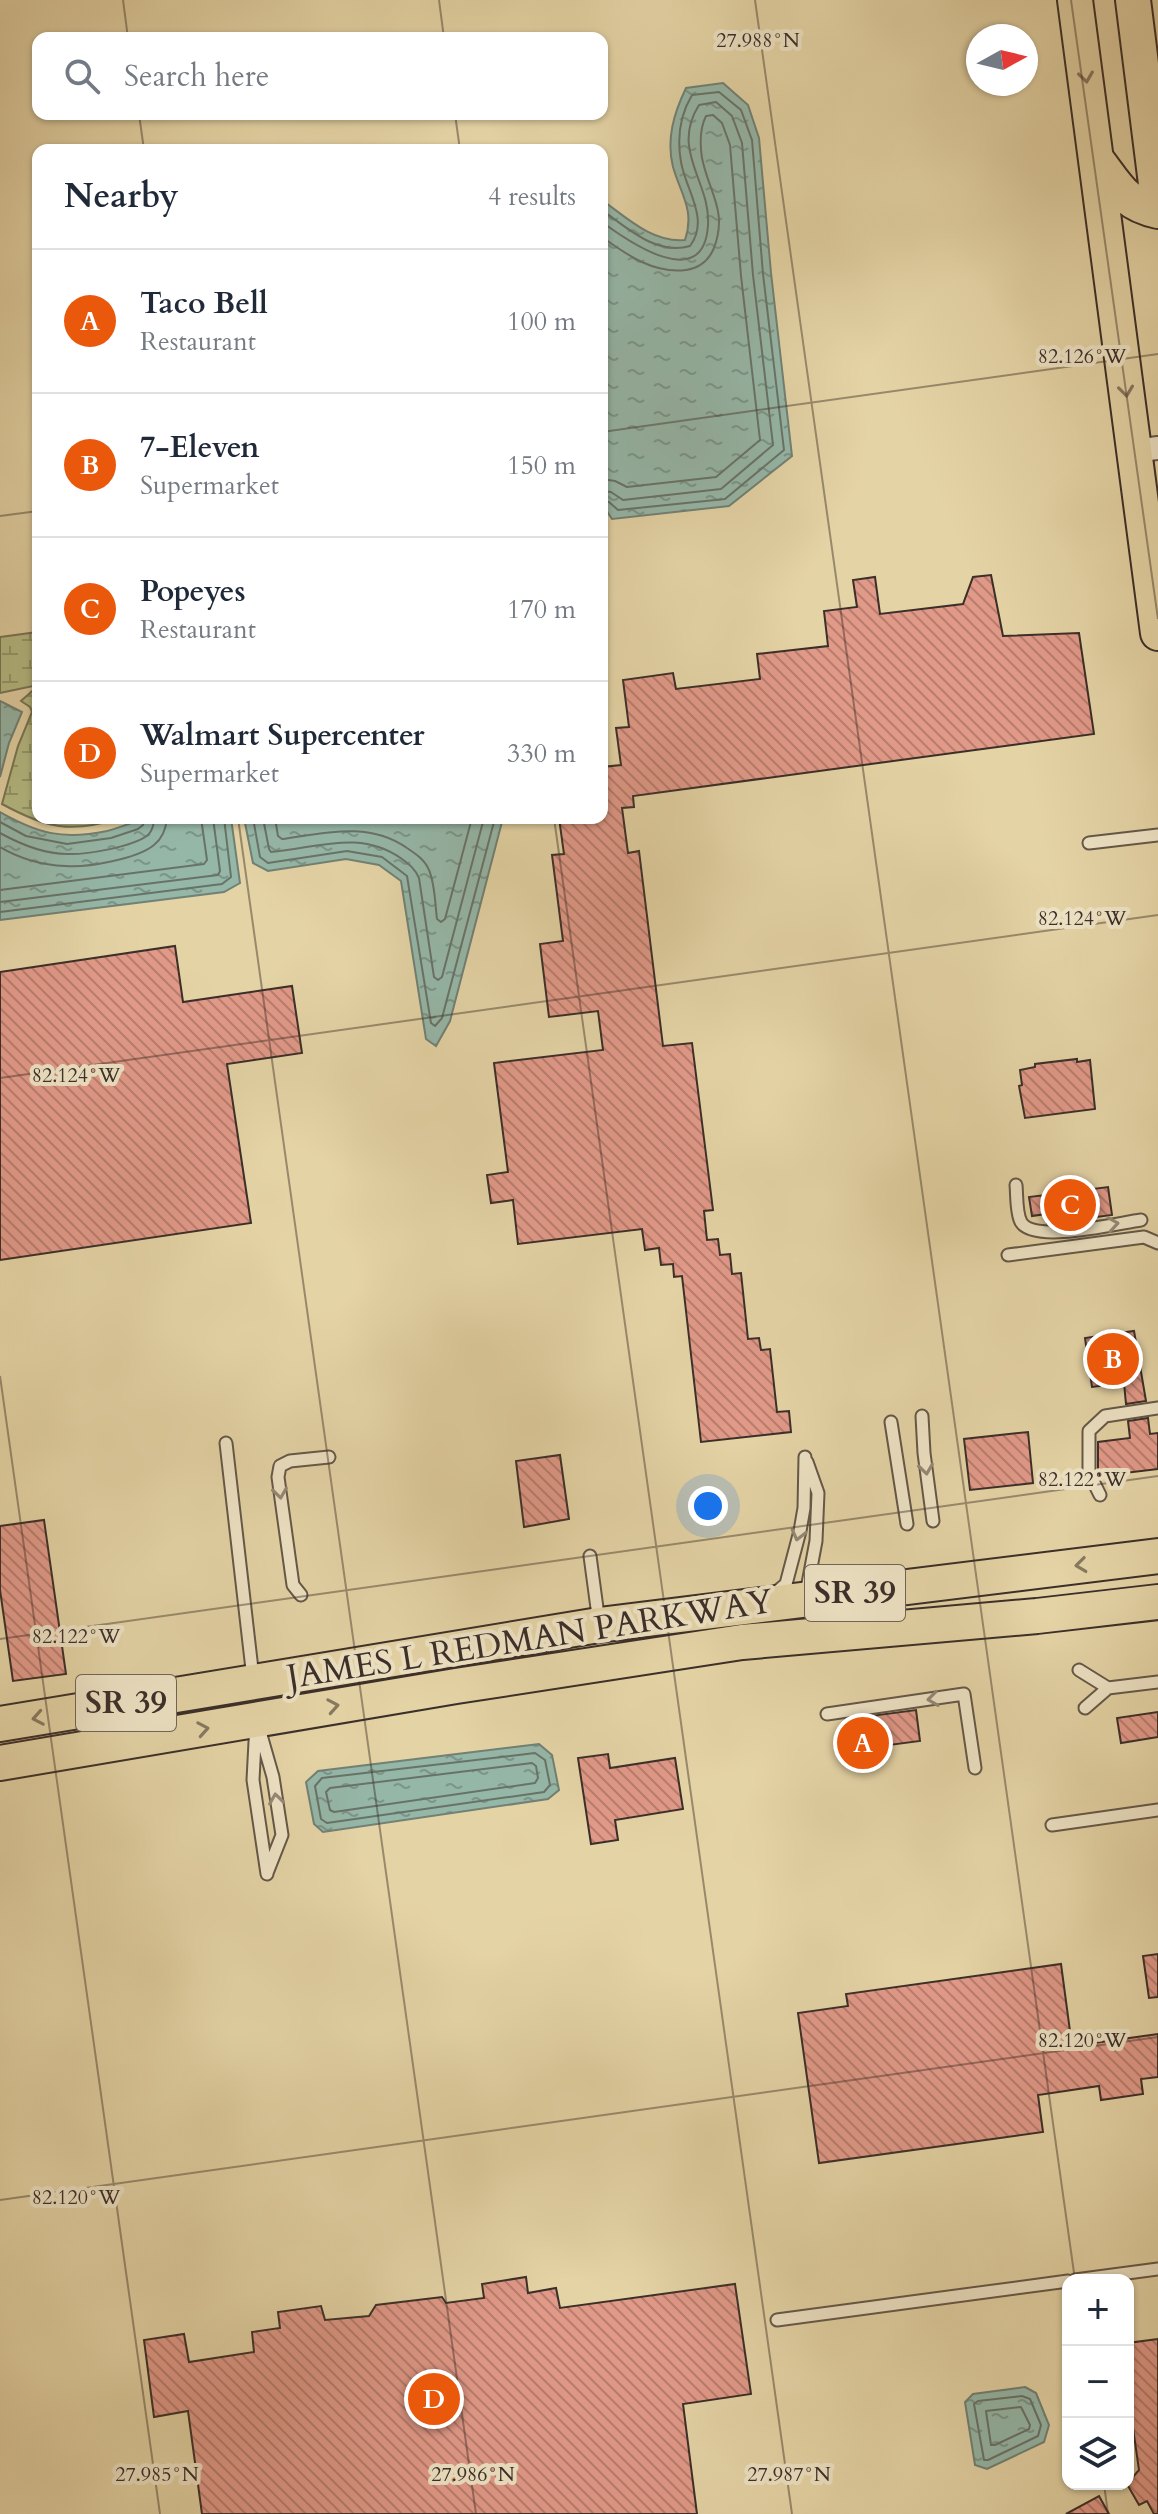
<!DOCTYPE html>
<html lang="en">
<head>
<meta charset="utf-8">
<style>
	body { margin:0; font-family:Cardo,serif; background:#f6f6f7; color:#1f2937 }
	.controls { position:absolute; right:24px; bottom:24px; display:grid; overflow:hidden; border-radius:16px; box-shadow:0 2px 6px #0004 }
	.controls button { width:72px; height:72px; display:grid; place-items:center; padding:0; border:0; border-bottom:2px solid #e0e1e3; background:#fff; color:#1f2937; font:40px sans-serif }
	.compass { position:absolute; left:966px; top:24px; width:72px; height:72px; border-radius:50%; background:#fff; box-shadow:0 2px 6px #0004; rotate:82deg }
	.you { position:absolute; left:708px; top:1506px; width:28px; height:28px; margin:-20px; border:6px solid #fff; border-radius:50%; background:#1a73e8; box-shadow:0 0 0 12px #1a73e833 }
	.badge { display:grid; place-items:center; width:52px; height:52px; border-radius:50%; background:#ea580c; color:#fff; font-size:26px; font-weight:700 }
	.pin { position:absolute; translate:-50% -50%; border:4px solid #fff; box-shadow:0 2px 8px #0006 }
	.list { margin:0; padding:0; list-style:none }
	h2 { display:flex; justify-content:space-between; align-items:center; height:104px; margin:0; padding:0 32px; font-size:34px }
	h2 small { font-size:26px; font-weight:400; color:#747a83 }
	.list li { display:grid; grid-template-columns:52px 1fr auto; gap:24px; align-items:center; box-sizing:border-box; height:144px; padding:0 32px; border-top:2px solid #e0e1e3 }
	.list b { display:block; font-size:30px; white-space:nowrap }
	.list p { margin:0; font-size:26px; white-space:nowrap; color:#747a83 }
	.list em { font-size:26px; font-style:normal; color:#747a83 }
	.icon { flex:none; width:44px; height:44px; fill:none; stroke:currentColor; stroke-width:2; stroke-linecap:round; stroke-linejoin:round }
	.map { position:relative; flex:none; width:1158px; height:2514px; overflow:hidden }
	.search { position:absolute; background:#fff; box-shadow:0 2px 6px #0004; left:32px; top:32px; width:576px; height:88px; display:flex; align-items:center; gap:20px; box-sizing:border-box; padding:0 28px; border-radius:16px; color:#747a83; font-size:30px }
	.panel { position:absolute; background:#fff; box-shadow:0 2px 6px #0004; left:32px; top:144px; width:576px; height:680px; border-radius:16px }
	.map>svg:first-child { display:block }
</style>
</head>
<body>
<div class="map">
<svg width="1158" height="2514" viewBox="0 0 1158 2514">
	<defs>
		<pattern id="wetland-marsh" width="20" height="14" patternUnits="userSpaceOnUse" patternTransform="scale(2)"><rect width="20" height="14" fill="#b6bc85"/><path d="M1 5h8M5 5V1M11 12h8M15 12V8" fill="none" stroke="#95996d"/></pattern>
		<pattern id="water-ripples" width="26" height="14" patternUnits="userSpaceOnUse" patternTransform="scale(2)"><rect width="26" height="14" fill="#95b7a8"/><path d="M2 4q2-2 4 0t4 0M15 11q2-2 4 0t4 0" fill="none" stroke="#7b9589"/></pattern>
		<pattern id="building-back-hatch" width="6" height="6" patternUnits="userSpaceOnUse" patternTransform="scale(2)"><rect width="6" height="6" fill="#e19988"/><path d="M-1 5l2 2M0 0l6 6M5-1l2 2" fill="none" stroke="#b87d6f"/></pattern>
	</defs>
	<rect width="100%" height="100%" fill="#e4d3a5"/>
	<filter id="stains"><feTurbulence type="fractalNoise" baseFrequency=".0025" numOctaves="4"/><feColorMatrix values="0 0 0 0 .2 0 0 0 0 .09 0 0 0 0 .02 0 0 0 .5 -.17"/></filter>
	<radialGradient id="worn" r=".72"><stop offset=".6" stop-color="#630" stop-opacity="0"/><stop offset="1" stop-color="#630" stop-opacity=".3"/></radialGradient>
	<!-- wetland -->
	<path fill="url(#wetland-marsh)" stroke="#787657" stroke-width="2" d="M38,632V685L0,693V637Z
		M38,686V818H120C71,834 46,828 2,804L18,746L32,712L30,707L21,701Z"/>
	<!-- water -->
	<path fill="url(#water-ripples)" stroke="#718175" stroke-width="2" d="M723,83L748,105L759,138L771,273L792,456L729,506L612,519L606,510L602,489V200C627,218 653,243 685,240C695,210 681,195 673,167C666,139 674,113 686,88Z
		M0,701L22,712L9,743L0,777Z
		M0,812C39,834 63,840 107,831C120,828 131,822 143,820C172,816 202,818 231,818L240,883L224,892L0,920Z
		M244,818H503L450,1021L436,1046L426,1039L401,881L379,865L346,859L268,871L253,863Z
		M539,1744L552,1755L559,1790L548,1799L323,1832L314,1824L306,1782L318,1771Z
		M1025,2387L1036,2393L1049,2425L1044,2442L987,2469L975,2465L965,2402L973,2394Z"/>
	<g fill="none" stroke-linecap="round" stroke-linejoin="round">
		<!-- shore -->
		<path stroke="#687368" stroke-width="2" d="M602,210C627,228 657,256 690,246C710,219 686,191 681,162C677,139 680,115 692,95L719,92L741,110L752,140L763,274L784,450L725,499L618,510L609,502L602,501
			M602,222C629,242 704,294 708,225C711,182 670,151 699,105L716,102L732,116L742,143L753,275L773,445L721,489L623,500L611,492L602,491
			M602,237C627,255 654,274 686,270C700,268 709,260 714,248C728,211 709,193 702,158C700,145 700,128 706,116L713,115L722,123L730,145L741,276L760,440L716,477L627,487L615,481L602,479
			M253,818L260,857L268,863L347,851L382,857L407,876L431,1023L435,1026L442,1018L495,818
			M263,818L269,849L271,852C318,848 360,829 402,859C410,865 415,869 419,878L434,977L438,980L442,977L484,818
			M275,818L278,836L282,839C325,833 369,821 407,848C416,854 425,860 429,870C435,884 435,903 437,919L441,922L445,919L472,818
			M0,822L26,836L67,844L111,838L138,829L143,825L144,818
			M0,833C20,844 43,854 67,854C85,855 133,847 148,835C153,830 154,825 154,818
			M0,847C19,858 42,865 65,866C86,868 137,859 154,845C163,838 166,829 167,818
			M0,890L204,864L207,860L201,818
			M0,902L218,875L220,871L213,818
			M0,912L222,884L231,877L224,818
			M535,1753L545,1760L550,1785L544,1792L327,1823L321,1819L315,1786L322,1778Z
			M532,1763L536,1766L538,1778L535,1783L334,1812L330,1810L326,1792L330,1788Z
			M1022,2396L1030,2399L1041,2425L1038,2436L988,2460H984L974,2404L978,2401Z
			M1021,2407L1030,2425L1029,2429L995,2445H991L986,2411Z"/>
	</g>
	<!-- building -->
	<path fill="url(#building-back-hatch)" stroke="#3b2f29" stroke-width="2" d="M991,575L1003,636L1079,633L1094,734L633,796L634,807L622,808L628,853L639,851L663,1046L692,1043L713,1210L704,1211L707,1240L718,1239L720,1255L730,1254L732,1274L741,1273L748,1339L759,1338L761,1350L770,1349L777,1412L789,1411L791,1432L701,1442L682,1276L674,1277L673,1264L661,1265L659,1248L645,1250L642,1229L518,1244L513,1200L491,1203L487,1175L508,1172L494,1063L603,1050L598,1011L549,1017L540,944L563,941L552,855L564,854L559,818H602V767L621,765L616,728L629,727L623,680L673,673L676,689L760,679L757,654L828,646L824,611L857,607L853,580L875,577L880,614L963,604L973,577Z
		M175,946L183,1002L292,986L302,1053L227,1064L251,1223L0,1260V972Z
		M1077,1059V1062L1090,1060L1095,1109L1025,1118L1019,1086L1022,1085L1020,1070L1035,1067V1064Z
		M1108,1187L1112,1215L1051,1223H1047L1046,1214L1032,1216L1029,1197Z
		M1134,1331L1146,1401L1126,1404L1124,1383L1092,1387L1085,1338Z
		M1148,1418L1150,1434L1158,1433V1469L1100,1476L1098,1471V1442L1130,1438L1128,1421Z
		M1028,1432L1033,1483L970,1490L964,1439Z
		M560,1455L569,1519L524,1527L516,1461Z
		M44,1520L66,1674L13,1681L0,1590V1526Z
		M916,1710L920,1741L859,1749L855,1718Z
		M1158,1712V1737L1121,1743L1117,1718Z
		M608,1754L610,1768L675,1758L683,1809L615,1820L618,1840L591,1844L578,1758Z
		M1158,1954V1997L1149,1998L1143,1956Z
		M1061,1964L1072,2046L1158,2034V2077L1141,2079L1143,2094L1101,2100L1099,2086L1038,2095L1043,2132L819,2163L798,2013L848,2006L846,1994Z
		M526,2277L528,2293L556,2288L560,2308L735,2284L751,2394L683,2404L697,2514H202L188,2411L154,2417L144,2340L184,2334L189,2362L254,2352L252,2332L280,2328L278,2312L321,2306L325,2320L369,2316L376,2305L442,2297L446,2303L484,2298L482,2284Z
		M1158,2339V2514H1154L1147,2501L1139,2505L1127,2484L1139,2470L1131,2414L1128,2415V2343Z
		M1099,2496L1109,2514H1066Z"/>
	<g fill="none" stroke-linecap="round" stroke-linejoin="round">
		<defs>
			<path id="service" d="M1089,843L1158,835
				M1016,1185C1017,1195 1016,1213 1021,1222C1034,1244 1118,1223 1141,1220
				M1008,1255L1144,1237L1158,1243
				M922,1416L924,1453L933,1521
				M891,1422L907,1524
				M226,1443L253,1678
				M1100,1495L1089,1473V1431L1105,1416L1158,1408
				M590,1556L599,1623
				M775,1593L786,1584L800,1531L804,1508L805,1457
				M806,1594L816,1541L818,1493L807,1462
				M301,1595L293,1585L278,1477L280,1466L290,1461L329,1457
				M1079,1670L1108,1688
				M1085,1708L1108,1688L1158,1682
				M827,1714L964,1694L975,1768
				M256,1723L253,1780L267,1874
				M259,1728L273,1777L282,1835L267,1873
				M1052,1825L1158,1810
				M1075,2280L1158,2269
				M777,2320L1068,2281"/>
			<path id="minor" d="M1134,451L1158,448"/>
			<path id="primary" d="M1075,0L1158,633
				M1133,0L1158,200
				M1097,160C1117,186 1124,204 1158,211
				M0,1724L599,1625L1158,1556
				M0,1763L456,1686L742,1642L1037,1616L1158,1602"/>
		</defs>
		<!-- service casing -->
		<use href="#service" stroke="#655848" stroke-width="15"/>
		<!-- minor casing -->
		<use href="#minor" stroke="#655848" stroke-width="26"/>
		<!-- primary casing -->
		<use href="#primary" stroke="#3b2f29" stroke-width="38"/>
		<!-- service -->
		<use href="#service" stroke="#ede2c4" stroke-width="11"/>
		<!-- minor -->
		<use href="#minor" stroke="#ede2c4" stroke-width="22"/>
		<!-- primary -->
		<use href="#primary" stroke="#e4d3a5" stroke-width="34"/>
	</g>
	<!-- one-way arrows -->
	<defs><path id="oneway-chevron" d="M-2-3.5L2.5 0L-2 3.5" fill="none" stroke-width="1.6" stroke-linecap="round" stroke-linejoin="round" transform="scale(2)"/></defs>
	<g stroke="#877961">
		<use href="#oneway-chevron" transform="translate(1086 77) rotate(82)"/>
		<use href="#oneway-chevron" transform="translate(1126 391) rotate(83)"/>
		<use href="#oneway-chevron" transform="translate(1081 1565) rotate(173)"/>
		<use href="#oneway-chevron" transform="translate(333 1706) rotate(-10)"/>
		<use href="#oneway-chevron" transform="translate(38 1718) rotate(170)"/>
		<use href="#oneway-chevron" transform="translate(203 1729) rotate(-10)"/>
	</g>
	<g stroke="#948876">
		<use href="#oneway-chevron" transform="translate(1113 1224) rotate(-9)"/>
		<use href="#oneway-chevron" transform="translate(926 1469) rotate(82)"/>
		<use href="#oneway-chevron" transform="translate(280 1493) rotate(82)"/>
		<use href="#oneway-chevron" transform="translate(798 1535) rotate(104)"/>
		<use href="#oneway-chevron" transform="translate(933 1699) rotate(172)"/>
		<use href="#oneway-chevron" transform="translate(276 1799) rotate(-98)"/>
	</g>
	<!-- ticks -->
	<path fill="none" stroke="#3b2f29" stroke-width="2" stroke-opacity="0.45" d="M123,0L128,38M439,0L444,38M755,0L1075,2280M1071,0L1158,619M139,114L144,150M455,114L460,150M602,432L1158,354M0,516L38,511M238,818L476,2514M554,818L792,2514M0,1078L1158,915M0,1376L160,2514M0,1639L1158,1476M0,2200L1158,2037M1104,2484L1108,2514"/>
	<g text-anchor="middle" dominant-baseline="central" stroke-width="8" stroke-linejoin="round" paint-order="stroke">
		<!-- shield labels -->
		<g fill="#ede2c4" stroke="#706558" stroke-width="2">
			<rect x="805" y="1565" width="100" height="56" rx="6"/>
			<rect x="76" y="1675" width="100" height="56" rx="6"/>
		</g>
		<g font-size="32" font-weight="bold" fill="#3b2f29">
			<text x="855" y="1593">SR 39</text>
			<text x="126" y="1703">SR 39</text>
		</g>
		<!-- street labels -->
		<g font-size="34" fill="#3b2f29" stroke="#ede2c4">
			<text transform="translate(530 1639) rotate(-9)">JAMES L REDMAN PARKWAY</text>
		</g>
	</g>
	<g font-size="20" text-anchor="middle" fill="#3b2f29" stroke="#ede2c4" stroke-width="8" stroke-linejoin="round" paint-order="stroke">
		<text x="758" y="47">27.988°N</text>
		<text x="1082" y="363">82.126°W</text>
		<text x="1082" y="925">82.124°W</text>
		<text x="76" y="1082">82.124°W</text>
		<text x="1082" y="1486">82.122°W</text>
		<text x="76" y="1643">82.122°W</text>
		<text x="1082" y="2047">82.120°W</text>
		<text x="76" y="2204">82.120°W</text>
		<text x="157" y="2481">27.985°N</text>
		<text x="473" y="2481">27.986°N</text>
		<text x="789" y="2481">27.987°N</text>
	</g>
	<rect width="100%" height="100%" filter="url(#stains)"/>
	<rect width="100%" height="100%" fill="url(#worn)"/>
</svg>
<div class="controls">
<button>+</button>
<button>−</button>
<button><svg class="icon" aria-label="layers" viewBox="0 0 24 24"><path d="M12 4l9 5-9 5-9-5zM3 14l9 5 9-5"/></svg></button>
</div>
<svg class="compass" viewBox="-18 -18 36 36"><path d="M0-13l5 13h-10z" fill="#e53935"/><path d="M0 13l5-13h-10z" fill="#747a83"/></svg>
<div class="you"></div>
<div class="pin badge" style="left:863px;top:1743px">A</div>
<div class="pin badge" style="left:1113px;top:1359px">B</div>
<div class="pin badge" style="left:1070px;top:1205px">C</div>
<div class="pin badge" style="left:434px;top:2399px">D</div>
<div class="search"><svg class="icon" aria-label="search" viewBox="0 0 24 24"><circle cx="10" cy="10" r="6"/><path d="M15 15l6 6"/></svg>Search here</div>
<section class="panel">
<h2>Nearby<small>4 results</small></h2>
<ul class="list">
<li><span class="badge">A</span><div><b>Taco Bell</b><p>Restaurant</p></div><em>100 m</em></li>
<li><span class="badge">B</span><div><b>7-Eleven</b><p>Supermarket</p></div><em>150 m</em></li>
<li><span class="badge">C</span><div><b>Popeyes</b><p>Restaurant</p></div><em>170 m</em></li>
<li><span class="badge">D</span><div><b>Walmart Supercenter</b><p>Supermarket</p></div><em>330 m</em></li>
</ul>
</section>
</div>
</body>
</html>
